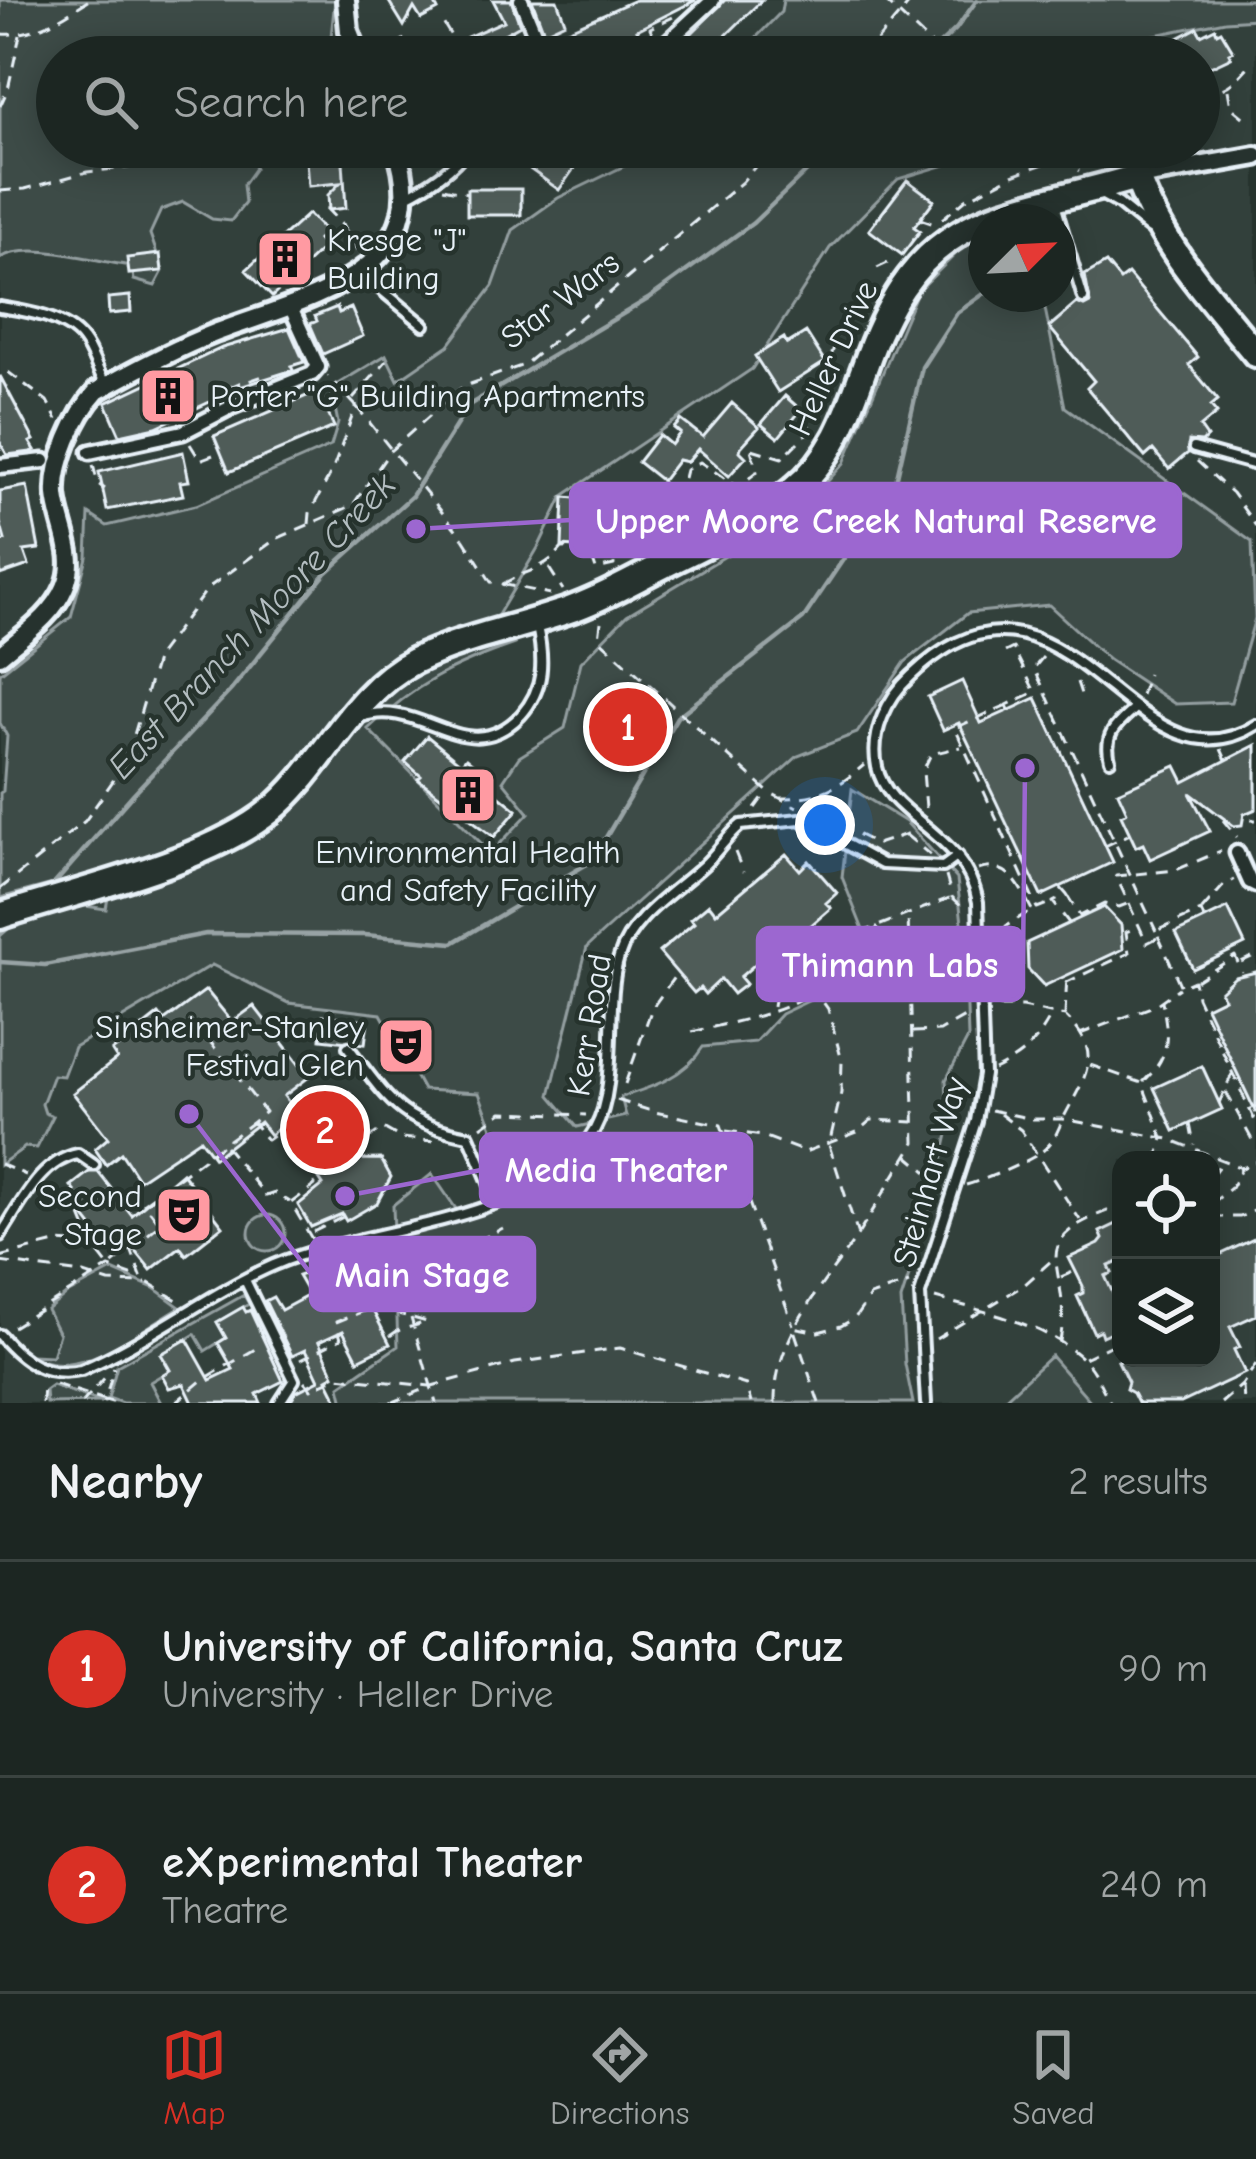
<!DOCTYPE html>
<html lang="en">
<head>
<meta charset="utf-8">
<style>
	body { margin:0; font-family:"Comic Neue",sans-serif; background:#252e2a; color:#f1f3f6 }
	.controls { position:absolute; right:36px; bottom:36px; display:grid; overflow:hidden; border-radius:24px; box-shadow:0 6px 30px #0003 }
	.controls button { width:108px; height:108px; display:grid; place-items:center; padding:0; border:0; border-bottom:3px solid #3a4340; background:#1c2622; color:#f1f3f6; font:60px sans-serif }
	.compass { position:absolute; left:968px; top:204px; width:108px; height:108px; border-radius:50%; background:#1c2622; box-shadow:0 6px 30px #0003; rotate:66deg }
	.you { position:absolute; left:825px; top:825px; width:42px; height:42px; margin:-30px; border:9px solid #fff; border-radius:50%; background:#1a73e8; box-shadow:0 0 0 18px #1a73e833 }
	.badge { display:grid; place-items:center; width:78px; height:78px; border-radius:50%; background:#d93025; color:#fff; font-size:39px; font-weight:700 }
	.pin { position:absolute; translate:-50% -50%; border:6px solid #fff; box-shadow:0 3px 12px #0006 }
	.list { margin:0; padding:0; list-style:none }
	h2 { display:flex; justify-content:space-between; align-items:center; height:156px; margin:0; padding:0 48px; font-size:51px }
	h2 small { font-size:39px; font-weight:400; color:#a0a5a5 }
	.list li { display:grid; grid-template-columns:78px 1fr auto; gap:36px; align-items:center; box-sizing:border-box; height:216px; padding:0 48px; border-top:3px solid #3a4340 }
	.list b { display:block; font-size:45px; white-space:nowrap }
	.list p { margin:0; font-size:39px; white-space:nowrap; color:#a0a5a5 }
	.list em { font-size:39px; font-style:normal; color:#a0a5a5 }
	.icon { flex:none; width:66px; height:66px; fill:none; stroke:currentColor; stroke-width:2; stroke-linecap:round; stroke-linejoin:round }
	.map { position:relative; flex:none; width:1256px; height:1403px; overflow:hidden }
	.search { position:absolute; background:#1c2622; box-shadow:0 6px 30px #0003; left:36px; right:36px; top:36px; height:132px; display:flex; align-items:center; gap:30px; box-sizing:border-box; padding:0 42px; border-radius:66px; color:#a0a5a5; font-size:45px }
	.sheet { height:588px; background:#1c2622 }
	nav { display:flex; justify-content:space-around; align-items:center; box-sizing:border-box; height:168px; border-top:3px solid #3a4340; background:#1c2622; font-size:33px; color:#a0a5a5 }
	nav a { display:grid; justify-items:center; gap:6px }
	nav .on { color:#d93025 }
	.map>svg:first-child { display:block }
</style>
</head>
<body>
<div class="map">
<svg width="1256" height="1403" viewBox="0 0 1256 1403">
	<rect width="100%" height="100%" fill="#26332d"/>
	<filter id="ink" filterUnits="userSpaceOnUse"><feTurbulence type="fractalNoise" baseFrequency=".00833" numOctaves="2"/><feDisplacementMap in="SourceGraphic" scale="24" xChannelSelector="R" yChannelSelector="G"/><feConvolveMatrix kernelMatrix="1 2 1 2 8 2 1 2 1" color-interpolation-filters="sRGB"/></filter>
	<g filter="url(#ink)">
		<!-- built -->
		<path fill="#333f3a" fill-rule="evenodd" d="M0,0H1256V1403H0ZM57,57H1199V147H57ZM986,222H1058V294H986ZM1121,1160H1211V1358H1121Z"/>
		<!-- green -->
		<path fill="#3e4b47" stroke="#939ea0" stroke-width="3" d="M0,0H335L329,55L322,57H212L208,51L209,57H57V147H247L255,168L243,185L245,203L231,221L212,219L183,202L161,210L150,234L163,271L155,286L134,280L132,266C96,262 30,240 0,258Z
			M783,0H1256V19L1225,21L1106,45L1094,57H737L781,12Z
			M649,147H1005L898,179L830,248L752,369L563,496L539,546L498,615L514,644C453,665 415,684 368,729L491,853L529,813L503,781L519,757L565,728L581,662L627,615L802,510L844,463L917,292L964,246L986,240V294H1042L1065,407L1252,542L1255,618L1231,702L1175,704L1109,660L1049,605L968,613L905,662L857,733L798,756L587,947L550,1095L577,1127L626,1116L621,1097C653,1087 684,1077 703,1047L755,1042L781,1014L829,991L871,950L842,877L852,789L906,822L957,879L965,950L968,1038L946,1080L949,1130L931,1208L901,1300L905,1364L913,1403H344L340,1386L398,1346L393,1205L432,1174L463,1219L519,1199L479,1093L423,1090L381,1014L289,1003L212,965L74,1047L63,1076L53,1075L42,1104L45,1113L53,1116L37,1148L25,1147L0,1165V927L79,905L106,909L113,868L0,898V793L3,791L7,736L0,723V673L71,617L87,557L89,514L107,526L196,505L331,446L338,423L331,388L386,355L398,380L449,345L493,286L513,230L558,198L649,154Z
			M249 1233a18 18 0 1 1 36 0a18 18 0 1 1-36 0Z
			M112,1270L154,1288L180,1307C138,1331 78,1384 30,1355L52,1356L59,1334L47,1310L67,1294Z
			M244,1295L249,1304L217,1322L226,1338L205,1351L195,1334L162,1354L170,1370L150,1382L161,1403H122L108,1398L117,1366Z
			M1051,1356L1092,1403H1000Z
			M52,1385L102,1402L46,1403L45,1390Z"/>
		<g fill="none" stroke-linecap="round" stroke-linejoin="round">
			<!-- stream -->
			<path stroke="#98a3a5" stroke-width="4.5" d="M926,57L956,29L977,0
				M48,891L134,793L231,690L326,573L412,496L469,405L648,299L753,223L832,147
				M0,935L14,923
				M0,962L45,965L206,934L365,935L453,943L592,861L677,717L803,619L896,481L922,367L957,313L985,293"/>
		</g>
		<!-- building -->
		<path fill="#505c59" stroke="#e8f1f8" stroke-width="3" d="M388,0H433L438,10L421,19L414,8L404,26Z
			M493,0H511L520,25L499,37L508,57H476L467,37L504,21Z
			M532,0H557L565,22L544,32Z
			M635,0H696L637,30L648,57H574L563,32Z
			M725,0H762L704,57H698L683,42Z
			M1197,28L1201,35L1215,28L1217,33L1221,31L1233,51L1229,53L1231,57L1210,67L1200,57H1171L1165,45Z
			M403,40L409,57H378Z
			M305,147H342L346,208L329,210L328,195L340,183L308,186Z
			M499,147H561L580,160L559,190Z
			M907,180L934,200L914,227L920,231L902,255L869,230Z
			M467,189H521V215H467Z
			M308,214L326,232L318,240L324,247L272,297L246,270Z
			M160,254L162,271L129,274L127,258Z
			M1106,263L1120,280L1128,274L1198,357L1189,365L1218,400L1211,406L1217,413L1200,427L1207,437L1202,442L1189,441L1188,453L1169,469L1153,450L1145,457L1087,388L1094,381L1049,327L1077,303L1084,306L1090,303L1085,275Z
			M130,296L131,312L109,314L108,298Z
			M337,307L339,313L351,308L363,336L323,354L310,324L317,321L315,316Z
			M289,328L304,362L291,366L293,370L240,387L239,383L214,394L216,399L156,427L120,435L106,403L222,348Z
			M806,332L825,362L778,392L755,356L784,338L787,344Z
			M0,376L34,440L30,442L35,450L31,452L7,455L0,442Z
			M318,391L334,427L229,472L214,436Z
			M785,396L801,410L778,438L761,424Z
			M732,403L759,427L741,447L740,451L746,457L729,476L698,449L687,462L678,460L662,481L638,462L659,435L671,445L680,433L674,428L681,420L703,437Z
			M183,452L189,481L180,482L183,495L107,510L99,472Z
			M27,486L39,549L24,551L29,565L0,575V542L5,540L0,522V491Z
			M564,497L588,499V508H597L596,539H589L588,548L562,546Z
			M962,681L981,723L1036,698L1113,862L1041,896L959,723L943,730L928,697Z
			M427,736L461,764L466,758L485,774L480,780L517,810L494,837L418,779L421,776L405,762Z
			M1256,745V809L1244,814L1242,825L1234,826L1190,793L1210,831L1150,859L1143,844L1136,847L1121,815L1127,812L1118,792L1176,766L1184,782Z
			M786,854L800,870L809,861L837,893L826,903L831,908L809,927L814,932L804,940L795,930L740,977L746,984L733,994L721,979L705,994L700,988L694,993L659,952L694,923L691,919L709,904L716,913Z
			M1104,907L1121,925L1123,949L1044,986L1028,969L1027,943Z
			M1228,908L1245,944L1193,969L1176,933Z
			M1256,972V1113L1206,1007L1224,998L1220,991L1235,977Z
			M206,990L232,1022L254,1006L309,1077L284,1096L300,1117L332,1091L339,1100L349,1092L365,1113L355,1120L365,1132L330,1160L381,1159L391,1177L377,1203L346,1221L342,1214L311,1227L298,1205L323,1185L319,1179L324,1176L283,1125L270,1135L260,1122L214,1158L200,1139L139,1180L121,1153L106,1165L95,1149L108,1138L73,1093L117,1059L112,1051L159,1014L164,1021Z
			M323,1015L368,1020L365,1044L321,1039Z
			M1202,1066L1222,1109L1174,1131L1154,1088Z
			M89,1172H98L132,1215L182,1173L223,1226L186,1255L180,1247L151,1270L130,1244L115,1256L68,1196L75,1191L71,1186Z
			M1121,1222V1261L1109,1266L1112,1273L1105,1276L1121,1311V1352L1111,1332L1102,1336L1100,1330L1094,1333L1077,1296L1083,1293V1286L1069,1258L1099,1244L1103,1239L1100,1232Z
			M1256,1238V1315L1230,1327L1240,1347L1234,1350L1245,1373L1181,1403H1138L1133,1393L1126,1389L1128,1382L1118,1361L1126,1358H1211V1259Z
			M356,1256L380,1301L370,1305L390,1344L358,1360L343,1331L319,1342L334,1375L327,1379L339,1403H289L296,1392L319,1380L305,1350L292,1356L265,1301L273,1297L281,1310L309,1295L298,1276Z
			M243,1307L246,1312L250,1310L283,1381L257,1394L261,1403H193L184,1384L169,1388L162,1375L170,1370L161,1354L187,1339L210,1380L233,1369L218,1343L226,1338L217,1322Z"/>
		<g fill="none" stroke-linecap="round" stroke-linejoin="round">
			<defs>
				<path id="service" d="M1099,193L1119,204L1150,229
					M405,197C430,184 452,170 469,147
					M1054,201L1083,298
					M366,269L377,286L424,325
					M0,307C25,311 66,317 83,340C93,353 97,371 106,385
					M1194,448L1256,465
					M361,717C421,696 467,772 521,715C545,688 544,660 537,626
					M1110,760C1103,734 1117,724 1135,708
					M348,1047C388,1099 400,1124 469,1136L497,1202
					M0,1236C20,1207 39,1161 78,1154L94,1165
					M245,1280L294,1380L279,1403
					M0,1335C23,1362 44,1377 81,1370C148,1342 207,1294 274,1265C366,1225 541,1226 595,1129C620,1084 604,1003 619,957C632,916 674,893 704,865C718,852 727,836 741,825L800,819L882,864L943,867L958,856
					M926,1403L920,1294L976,1121L984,1075L978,902C965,831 888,819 877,767C870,733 887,698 911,676C1065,529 1132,804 1256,725"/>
				<path id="pedestrian" d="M521,0L534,32L530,57
					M661,57L657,52L713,0
					M90,452L183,432L233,406L312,374L318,367L291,308
					M0,466L44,461
					M1237,853L1250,882L1256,885"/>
				<path id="minor" d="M346,0L349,31L359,57
					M1137,177L1256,156
					M0,655C23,635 53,616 65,587C79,556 59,526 56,495C54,462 75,415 97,391C135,370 174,349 215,333C300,300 440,275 396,147"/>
				<path id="secondary" d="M0,916C79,890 207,862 270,811C323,768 351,693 414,661C463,637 518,628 569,610C601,599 630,582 660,567C706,544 753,523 793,490C834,457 848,414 865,366C920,209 996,218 1137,177C1160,245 1211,299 1256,354"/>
			</defs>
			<!-- service casing -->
			<use href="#service" stroke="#e8f1f8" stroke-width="16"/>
			<!-- pedestrian casing -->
			<use href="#pedestrian" stroke="#e8f1f8" stroke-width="21"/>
			<!-- minor casing -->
			<use href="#minor" stroke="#e8f1f8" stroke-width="26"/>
			<!-- secondary casing -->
			<use href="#secondary" stroke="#e8f1f8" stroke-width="33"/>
			<!-- path -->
			<path stroke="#e8f1f8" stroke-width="3" stroke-dasharray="12 9" stroke-linecap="butt" d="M0,34C36,36 59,19 89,0
				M653,35L650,28L673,17
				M547,42L553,57
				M428,57L456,44L440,18
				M560,57L554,30L565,57
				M863,57L912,0
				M1199,64L1210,91C1229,91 1237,78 1250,65
				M1228,90L1231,107L1248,121
				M0,106L8,89L20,35
				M1043,147L1079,171
				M443,188L467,193
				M0,191L25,189L87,172L182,162L218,147
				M326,208L344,227L357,250
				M920,219L934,224
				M942,219L966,199L1013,175L1090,147
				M877,268L896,259
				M8,372L47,401L57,420
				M236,390L234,386L263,376
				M353,399L387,360
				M190,444L200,460L213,455
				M752,449L782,458L807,433L840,328
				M1197,461L1232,493L1256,526
				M93,465L98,484L105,489
				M309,524L310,513L333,469L356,406L328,376
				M463,538L491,582L550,594
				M549,568L563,590
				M503,584C527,570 544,570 562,548L579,547L583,555L592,557L596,569L614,565L610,513L634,497L662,493L683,482L686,470L700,462L738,487L757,472L751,449
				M601,622L599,639L767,791L797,807
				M1005,652L1013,648L1035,692L1007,705L1009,710
				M1043,657L1034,668L1156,931
				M1077,682L1082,697
				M1141,695L1148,674
				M1007,705L955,728L1037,908L1053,902
				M1221,749L1227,762
				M781,798C819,798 836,789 864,765
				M755,808L766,793
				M926,808L923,771L931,754L961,747
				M1223,820L1237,837
				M1251,820H1256
				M839,825L877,844L913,832
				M906,835L930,855
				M735,852L743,872
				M978,870C1009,860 1019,886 1032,910L1036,908
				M946,876L952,897L964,908
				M1060,887L1067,895L1053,902L1069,923
				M0,889L85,821L126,762L157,657L208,588L276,539L353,505L390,451L462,387L524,365L742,182L772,147
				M1067,895L1080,916L1104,904L1119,907L1127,904
				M1202,910L1225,884L1234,880
				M1204,919L1201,911L1156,931L1181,987L1194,981L1197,997L1256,1123
				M1157,938L1147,943L1116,876L1176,870L1221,851
				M778,944L801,970L850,937L952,897
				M995,950L1004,944L1006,926L1032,910
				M1241,962L1256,955
				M1196,981L1235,956L1242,972
				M1065,983L1129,953L1126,932L1139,926
				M773,1007L776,987L766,968L778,956L788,968L792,965
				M1065,1015L1067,975
				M692,1032C732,1022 785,1014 818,989C842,972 860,948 878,927
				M913,1032L940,1031L968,1015
				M1080,1034L1154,1006L1179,988
				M208,1039L265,1112L253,1122L267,1140L284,1128L312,1177
				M1090,1065L1142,1083L1163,1138L1157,1160
				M994,1070C1021,1057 1037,1043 1051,1016
				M1143,1082C1171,1056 1169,1037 1162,1001
				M625,1084L652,1008L677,973
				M1226,1092L1256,1147
				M617,1100L654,1112L721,1125L793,1325
				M1219,1103L1232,1074
				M991,1110L1032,1119H1063L1169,1139L1242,1168L1256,1162
				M1000,1114L1021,1130L1080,1220
				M1190,1124L1194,1145
				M481,1127L502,1112L586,1115
				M726,1131L763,1136L805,1152L857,1132L871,1120L914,1122
				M225,1146L266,1196L275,1193L290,1202
				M907,1155L933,1177L946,1179
				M0,1164L26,1175
				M1211,1176L1222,1162
				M966,1185C989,1178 1016,1167 1037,1155C1054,1144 1056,1133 1064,1117C1084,1078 1106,1054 1065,1016L1022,1007H993
				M49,1189L81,1216L93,1246L109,1267L131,1249L142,1279L182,1303
				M1211,1204L1231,1188L1241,1169
				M1211,1217H1240L1256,1210
				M313,1232L343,1217
				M859,1233L915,1142L908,916
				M312,1239L291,1203L315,1185L312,1178L383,1128L401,1138L433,1141
				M132,1248L160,1224L144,1203L253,1122
				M0,1257L59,1242L91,1245
				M373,1260L404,1266L438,1261L401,1296
				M440,1260L503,1228
				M0,1262L81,1273L109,1282L146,1283
				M404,1266L411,1309
				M1061,1277L1075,1271
				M935,1298C985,1312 1048,1324 1086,1362C1097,1374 1102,1390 1111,1403
				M411,1318L436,1403
				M13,1327L109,1267L137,1277
				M936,1339L1024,1285L1051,1261
				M1060,1341C1075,1263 1014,1243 1121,1206
				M1084,1358L1120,1341
				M300,1360L341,1339L336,1322L397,1298L415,1300V1307L398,1314L427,1322L397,1331L387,1338
				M304,1381L311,1389L336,1377L430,1386
				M55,1384L105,1400L114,1367
				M1243,1386L1244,1403
				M42,1403L43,1384
				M82,1403L109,1373
				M103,1403L105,1400L115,1403
				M175,1403L201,1381L262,1345
				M391,1403L432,1386L515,1363L620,1348L746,1385L751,1403
				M775,1403C774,1338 823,1285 858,1235L829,1145L841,1093L842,1061L828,1009L816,992
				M819,1403L793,1327L818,1332L841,1326L855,1318L870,1296L909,1283
				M1221,1403L1242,1385L1256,1364"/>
			<!-- service -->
			<use href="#service" stroke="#26332d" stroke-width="8"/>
			<!-- pedestrian -->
			<use href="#pedestrian" stroke="#26332d" stroke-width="12"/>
			<!-- minor -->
			<use href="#minor" stroke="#26332d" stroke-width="16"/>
			<!-- secondary -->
			<use href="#secondary" stroke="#26332d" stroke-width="24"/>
			<!-- path-bridge -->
			<path stroke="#e8f1f8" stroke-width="3" stroke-dasharray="12 9" stroke-linecap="butt" d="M884,0L945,57
				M356,406L463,538
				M1105,846L1130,834"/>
		</g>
	</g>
	<!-- icons -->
	<defs>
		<symbol id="building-square" viewBox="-11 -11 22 22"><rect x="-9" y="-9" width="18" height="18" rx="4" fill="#ff9aa2" stroke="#26332d"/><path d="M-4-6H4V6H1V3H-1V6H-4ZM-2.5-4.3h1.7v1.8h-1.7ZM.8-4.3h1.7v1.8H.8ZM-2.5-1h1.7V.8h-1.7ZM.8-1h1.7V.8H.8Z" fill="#111"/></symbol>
		<symbol id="theatre-square" viewBox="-11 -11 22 22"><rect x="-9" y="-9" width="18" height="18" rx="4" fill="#ff9aa2" stroke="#26332d"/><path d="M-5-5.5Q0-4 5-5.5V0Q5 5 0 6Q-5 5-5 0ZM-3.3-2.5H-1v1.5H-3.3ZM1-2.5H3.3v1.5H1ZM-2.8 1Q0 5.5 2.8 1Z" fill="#111"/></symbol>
	</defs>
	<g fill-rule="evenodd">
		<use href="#building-square" x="252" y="226" width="66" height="66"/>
		<use href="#building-square" x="135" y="363" width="66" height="66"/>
		<use href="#building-square" x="435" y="762" width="66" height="66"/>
		<use href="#theatre-square" x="373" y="1013" width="66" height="66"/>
		<use href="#theatre-square" x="151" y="1182" width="66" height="66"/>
	</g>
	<g text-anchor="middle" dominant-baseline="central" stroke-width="9" stroke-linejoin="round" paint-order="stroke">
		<!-- poi labels -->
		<g font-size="33" fill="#e8f1f8" stroke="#26332d" text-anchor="start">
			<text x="327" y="240">Kresge "J"<tspan x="327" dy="38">Building</tspan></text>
			<text x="210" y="396">Porter "G" Building Apartments</text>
			<text x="468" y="852" text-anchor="middle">Environmental Health<tspan x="468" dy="38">and Safety Facility</tspan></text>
			<text x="364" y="1027" text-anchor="end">Sinsheimer-Stanley<tspan x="364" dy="38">Festival Glen</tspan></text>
			<text x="142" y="1196" text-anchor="end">Second<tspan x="142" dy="38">Stage</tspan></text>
		</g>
		<!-- street labels -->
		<g font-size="33" fill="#e8f1f8" stroke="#26332d">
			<text transform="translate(560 300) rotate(-37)">Star Wars</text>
			<text transform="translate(833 358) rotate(-65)">Heller Drive</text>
			<text transform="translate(589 1025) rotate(-81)">Kerr Road</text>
			<text transform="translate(930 1172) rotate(-74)">Steinhart Way</text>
		</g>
		<!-- water labels -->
		<g font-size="36" font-style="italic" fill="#b3bdc0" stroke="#26332d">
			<text transform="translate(252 626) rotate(-47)">East Branch Moore Creek</text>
		</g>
	</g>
	<!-- callouts -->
	<path fill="none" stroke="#9c67d0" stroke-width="4.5" d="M416 529L571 520M1025 768L1023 964M345 1196L481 1170M189 1114L311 1274"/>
	<g fill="#9c67d0" stroke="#26332d" stroke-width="4.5">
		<circle cx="416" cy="529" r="12"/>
		<circle cx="1025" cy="768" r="12"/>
		<circle cx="345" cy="1196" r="12"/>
		<circle cx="189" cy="1114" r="12"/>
	</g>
	<g fill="#9c67d0" stroke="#9c67d0" stroke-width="4.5">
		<rect x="571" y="484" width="609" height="72" rx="12"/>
		<rect x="758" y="928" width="265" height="72" rx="12"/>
		<rect x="481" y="1134" width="270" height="72" rx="12"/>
		<rect x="311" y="1238" width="223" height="72" rx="12"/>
	</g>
	<g font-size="36" text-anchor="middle" font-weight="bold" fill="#fff">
		<text x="876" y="533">Upper Moore Creek Natural Reserve</text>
		<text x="890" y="977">Thimann Labs</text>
		<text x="616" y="1182">Media Theater</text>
		<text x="422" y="1287">Main Stage</text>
	</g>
</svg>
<div class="controls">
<button><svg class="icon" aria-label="locate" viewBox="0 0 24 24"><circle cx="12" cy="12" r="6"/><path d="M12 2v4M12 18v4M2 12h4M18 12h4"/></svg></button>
<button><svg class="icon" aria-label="layers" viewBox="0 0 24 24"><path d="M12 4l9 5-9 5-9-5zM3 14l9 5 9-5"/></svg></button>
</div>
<svg class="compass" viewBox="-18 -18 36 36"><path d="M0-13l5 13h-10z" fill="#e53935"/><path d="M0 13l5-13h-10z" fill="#a0a5a5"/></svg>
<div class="you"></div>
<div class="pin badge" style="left:628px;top:727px">1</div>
<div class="pin badge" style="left:325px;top:1130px">2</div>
<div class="search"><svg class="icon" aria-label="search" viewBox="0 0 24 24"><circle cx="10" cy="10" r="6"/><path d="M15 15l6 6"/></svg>Search here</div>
</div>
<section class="sheet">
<h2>Nearby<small>2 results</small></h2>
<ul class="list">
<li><span class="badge">1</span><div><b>University of California, Santa Cruz</b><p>University · Heller Drive</p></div><em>90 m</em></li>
<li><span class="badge">2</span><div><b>eXperimental Theater</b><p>Theatre</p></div><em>240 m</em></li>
</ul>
</section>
<nav>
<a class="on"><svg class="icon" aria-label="map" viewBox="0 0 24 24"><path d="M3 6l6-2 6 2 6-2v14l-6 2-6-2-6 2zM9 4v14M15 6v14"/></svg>Map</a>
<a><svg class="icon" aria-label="directions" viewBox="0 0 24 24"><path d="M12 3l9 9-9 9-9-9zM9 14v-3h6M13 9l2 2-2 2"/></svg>Directions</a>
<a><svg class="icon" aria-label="saved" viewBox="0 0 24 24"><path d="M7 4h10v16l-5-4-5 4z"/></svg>Saved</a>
</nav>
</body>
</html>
